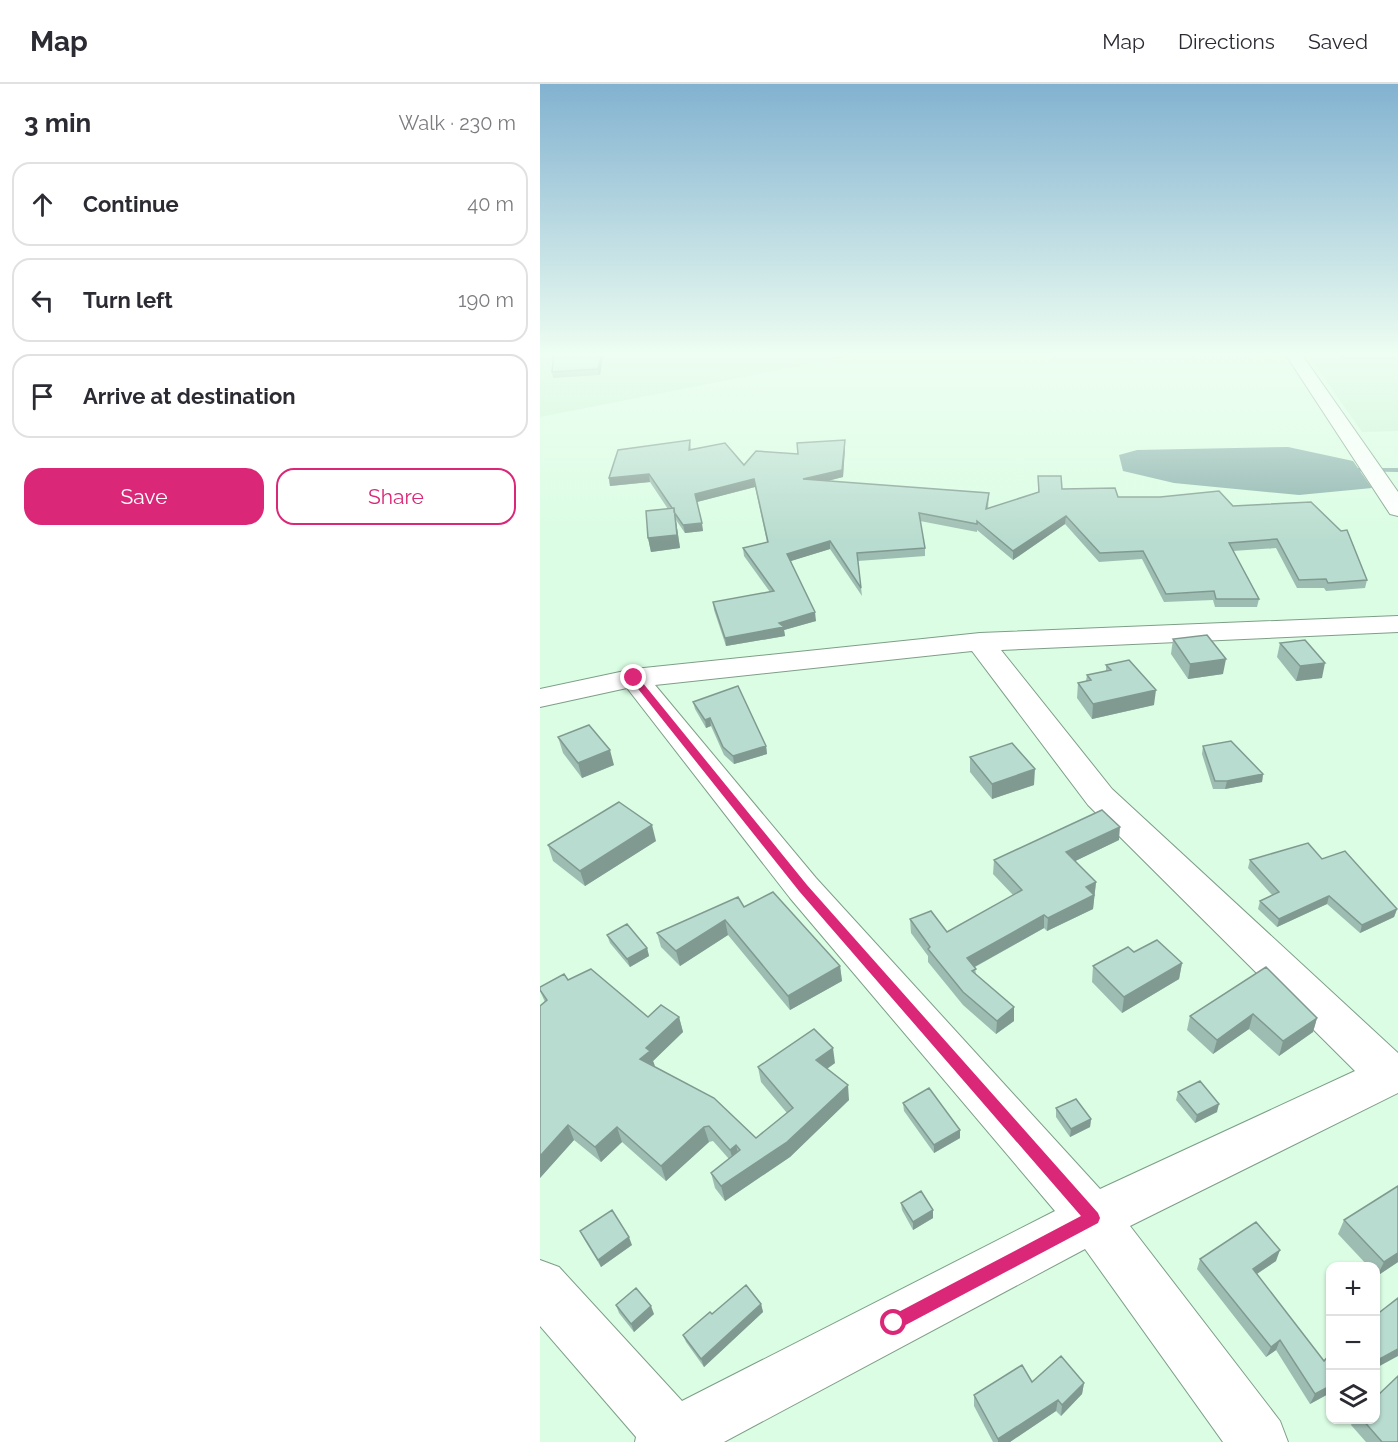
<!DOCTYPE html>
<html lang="en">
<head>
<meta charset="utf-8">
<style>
	body { margin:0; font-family:Raleway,sans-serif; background:#f2f2f3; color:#2b2b33 }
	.controls { position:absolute; right:18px; bottom:18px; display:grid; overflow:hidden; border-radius:12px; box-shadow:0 2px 4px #0004 }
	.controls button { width:54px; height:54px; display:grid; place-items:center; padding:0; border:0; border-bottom:2px solid #e1e1e2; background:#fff; color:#2b2b33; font:30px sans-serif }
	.stop { position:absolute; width:18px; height:18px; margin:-14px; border:4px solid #db2777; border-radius:50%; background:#fff }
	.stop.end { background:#db2777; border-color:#fff; box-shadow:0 2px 6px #0008 }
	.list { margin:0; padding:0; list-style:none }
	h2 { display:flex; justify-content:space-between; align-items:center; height:78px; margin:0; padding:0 24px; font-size:26px }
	h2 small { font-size:20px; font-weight:400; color:#7c7c81 }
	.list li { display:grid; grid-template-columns:39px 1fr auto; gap:18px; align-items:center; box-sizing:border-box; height:84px; margin:0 12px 12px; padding:0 12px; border:2px solid #e1e1e2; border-radius:18px }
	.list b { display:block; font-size:22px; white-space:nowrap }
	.list em { font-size:20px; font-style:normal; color:#7c7c81 }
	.actions { display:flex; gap:12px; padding:18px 24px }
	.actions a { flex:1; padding:14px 0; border:2px solid #db2777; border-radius:18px; text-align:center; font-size:21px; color:#db2777 }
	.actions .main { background:#db2777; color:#fff }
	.icon { flex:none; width:33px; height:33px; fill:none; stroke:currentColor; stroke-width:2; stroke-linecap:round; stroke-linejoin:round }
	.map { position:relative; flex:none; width:858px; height:1358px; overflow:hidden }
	header { display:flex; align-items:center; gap:36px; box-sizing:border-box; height:84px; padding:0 30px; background:#fff; border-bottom:2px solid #e1e1e2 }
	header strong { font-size:28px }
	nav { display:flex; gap:33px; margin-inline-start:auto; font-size:21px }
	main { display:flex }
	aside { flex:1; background:#fff }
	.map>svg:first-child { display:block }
</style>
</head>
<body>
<header>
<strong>Map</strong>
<nav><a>Map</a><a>Directions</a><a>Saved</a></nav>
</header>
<main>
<aside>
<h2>3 min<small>Walk · 230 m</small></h2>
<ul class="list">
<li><svg class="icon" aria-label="ahead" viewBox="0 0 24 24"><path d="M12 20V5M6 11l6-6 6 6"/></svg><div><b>Continue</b></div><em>40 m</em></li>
<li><svg class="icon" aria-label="left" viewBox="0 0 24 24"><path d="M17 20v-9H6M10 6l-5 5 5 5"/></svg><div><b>Turn left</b></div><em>190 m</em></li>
<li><svg class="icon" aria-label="arrive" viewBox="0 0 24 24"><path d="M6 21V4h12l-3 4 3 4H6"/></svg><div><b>Arrive at destination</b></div></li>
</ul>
<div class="actions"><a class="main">Save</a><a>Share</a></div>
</aside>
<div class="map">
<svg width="858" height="1358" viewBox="0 0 858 1358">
	<rect width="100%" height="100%" fill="#dafde3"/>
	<!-- built -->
	<path fill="#caf2d4" d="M0,268H330L0,333Z
		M766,268H858V347L822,348Z"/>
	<!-- green -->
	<path fill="#d9dec7" d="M508,268H706L712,275L511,278Z"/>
	<!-- water -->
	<path fill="#89afab" d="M748,363L813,377L832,404L759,411L634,399L583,387L579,371L597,366Z"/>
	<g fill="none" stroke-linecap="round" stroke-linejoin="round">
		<!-- stream -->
		<path fill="#89afab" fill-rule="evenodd" d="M805,384H858V388L807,387L805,386Z"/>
		<defs>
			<path id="minor" d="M744,268H760L858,408V432L850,430Z
				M858,532V548L461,566L572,705L858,969V1009L590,1142L740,1337L748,1358H683L545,1165L184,1358H95L96,1353L0,1242V1176L19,1183L142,1317L515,1127L250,814L87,604L0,623V605L94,585L440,549ZM432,567L548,721L815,987L560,1105L276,794L115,601Z"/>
		</defs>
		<!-- minor casing -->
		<use href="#minor" stroke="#7e9e87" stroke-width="2"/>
		<!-- minor -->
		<use href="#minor" fill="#fff" fill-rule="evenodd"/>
	</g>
	<!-- wall -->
	<path fill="#9ebdb2" d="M64,268L60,291L13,294L12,288Z
		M84,268H109L108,269H84Z
		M797,268H858V275H803Z
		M150,356L151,366L204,381L258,370L305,356V364L303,393L287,397L449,409L448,425L498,408V392L522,405L578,413L693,422L827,496L825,504L786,507L784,504H757L736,464L693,467L719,515L717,523H675L673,516L624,518L602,475L559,478L525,440L473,476L437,446V448L380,437L385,464V472L318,477L322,512L290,465L250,477L276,537L244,546L245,552L186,562L174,526L173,518L230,508L204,472L203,464L227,458L215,403L157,418L163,447L145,449L136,436L140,464L111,468L108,454L128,425L110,398L70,402L69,394Z
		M633,555L683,590L648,595L631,570Z
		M740,559L782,594L756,597L737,573Z
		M566,581L614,621L552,635L537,614L538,599L546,597L547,591L566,587Z
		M153,618L226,662L227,670L194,680L184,671L171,642L166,644L155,625Z
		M18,653L74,681L42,694L23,669Z
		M663,662L723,690L722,698L685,705H673L662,670Z
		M430,673L494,701L452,715L430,688Z
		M579,756L535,777L556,798L553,825L507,847L504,844L435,883L436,891L474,937L456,950L423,921L388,878V872L371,849L370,835L407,848L473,811L453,790L454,776Z
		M116,757L45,802L13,777L8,761Z
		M782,775L857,825L854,833L820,849L787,820L737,843L718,825L720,817L732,811L708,784L710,776Z
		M204,823L300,882L302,897L250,926L188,851L140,882L121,863L117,849Z
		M67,851L107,864L109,872L90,883L70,859Z
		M642,879L639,895L582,929L552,898L553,882Z
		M726,883L777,934L773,948L739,972L709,945L673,970L647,946L650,932Z
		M28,896L108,933H139L143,948L113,977L115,983L216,1054L247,1029L221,998L218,983L295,979L287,985L309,1016L250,1073L185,1117L175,1104L171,1089L189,1075L173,1057L169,1058L126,1097L82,1058L61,1078L34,1056L0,1094V922L5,918L0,907V903Z
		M638,1008L677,1028L655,1039L636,1016Z
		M363,1019L420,1054L394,1069L364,1027Z
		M516,1024L551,1035L550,1043L530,1053L516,1033Z
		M858,1102V1178L837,1192L836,1191V1182H828L798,1150L804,1136Z
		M361,1119L393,1126V1134L373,1146L362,1126Z
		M40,1147L92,1161L61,1183L44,1155Z
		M660,1175L736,1177L717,1190L784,1277L790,1270V1309L770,1320L736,1266L726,1273L657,1185Z
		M221,1220L223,1228L164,1283L146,1258L143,1251L172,1230Z
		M76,1221L114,1230L94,1248L79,1229Z
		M492,1298L544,1299L542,1310L521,1332L516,1327L470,1358H453L434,1322V1311Z
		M814,1335H836L858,1358H826L811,1341Z"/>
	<!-- shaded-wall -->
	<path fill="#819a91" d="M62,268H64L60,291L58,285Z
		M305,356V364L303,393L264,403L263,395Z
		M109,390L110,398L70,402L69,394Z
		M214,395L215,403L157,418L155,410Z
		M134,424L140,464L111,468L108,454Z
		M526,432L525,440L473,476V467Z
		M162,439L163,447L145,449L143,441Z
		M290,457V465L248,478L247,470Z
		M275,528L276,537L244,546L245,552L186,562L185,554Z
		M686,575L683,590L648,595L650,580Z
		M785,579L782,594L756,597L760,582Z
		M616,606L614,621L552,635L553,620Z
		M170,634L171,642L166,644L165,636Z
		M226,662L227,670L194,680L193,672Z
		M70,666L74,681L42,694L38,679Z
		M495,685L494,701L452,715V700Z
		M723,690L722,698L685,705L687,697Z
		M112,741L116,757L45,802L40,787Z
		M580,743L579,756L525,782L526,768Z
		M556,798L553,825L507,847L508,834L546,803Z
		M789,812L787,820L737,843L739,835Z
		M857,825L854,833L820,849L822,841Z
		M504,831V844L427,887V874Z
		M185,836L188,851L140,882L136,867Z
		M107,864L109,872L90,883L87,875Z
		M642,879L639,895L582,929L584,913Z
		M300,882L302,897L250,926L248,912Z
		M474,923V937L456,950L457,937Z
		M713,930L709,945L673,970L677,956Z
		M139,933L143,948L113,977L115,982L100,975L106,964Z
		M777,934L773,948L739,972L743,957Z
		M293,964L295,979L278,991L276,976Z
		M308,1001L309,1016L250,1073L185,1117L181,1102Z
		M679,1020L677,1028L655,1039L657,1031Z
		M551,1035L550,1043L530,1053L531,1045Z
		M28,1041L34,1056L0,1094V1072Z
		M77,1043L82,1058L61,1078L55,1063Z
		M164,1043L169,1058L126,1097L121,1082Z
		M420,1046V1054L394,1069V1061Z
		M196,1061L200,1076L194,1080L190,1066Z
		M393,1126V1134L373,1146V1138Z
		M89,1153L92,1161L61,1183L58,1176Z
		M740,1166L736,1177L709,1195L713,1185Z
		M858,1169V1178L837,1192L844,1178Z
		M221,1220L223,1228L164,1283L161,1275Z
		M111,1222L114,1230L94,1248L91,1240Z
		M740,1256L736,1266L726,1273L731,1263Z
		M858,1265V1272L836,1284V1277Z
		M544,1299L542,1310L521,1332L522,1321Z
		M790,1302V1309L770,1320L775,1310Z
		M518,1316L516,1327L470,1358H458V1355Z"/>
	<!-- building -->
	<path fill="#b8dccf" stroke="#819a91" stroke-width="1.5" d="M14,268H62L58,285L12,288Z
		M150,356L149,366L185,359L204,381L216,367L258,370L257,359L305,356L302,386L263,395L449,409L446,425L499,408L498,392H521L522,405L575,404L578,413H620L679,407L693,422L771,418L801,447L807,446L827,496L788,499L786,495L759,496L737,455L689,459L719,515H676L674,507L626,510L603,467L560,469L526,432L473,467L437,437V440L379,429L385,464L317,469L321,504L290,457L247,470L275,528L239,539L244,543L185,554L173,518L234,507L203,464L228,458L214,395L155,410L162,439L143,441L134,428V424H132L109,390L69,394L78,366Z
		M134,424L137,451L108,454L106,427Z
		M667,551L686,575L650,580L633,555Z
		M765,556L785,579L760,582L740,559Z
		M589,576L616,606L553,620L538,599L551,596L547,591L571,586L566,581Z
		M198,602L226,662L193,672L183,663L170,634L165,636L153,618Z
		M49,641L70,666L38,679L18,653Z
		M691,657L723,690L687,697H675L663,662Z
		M472,659L495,685L452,700L430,673Z
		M79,718L112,741L40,787L8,761Z
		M562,726L580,743L526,768L556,798L546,803L554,811L508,834L504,831L427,874L436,885L432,887L474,923L457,937L423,908L388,865L390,863L370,835L391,827L407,848L482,806L454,776Z
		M768,759L782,775L805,767L857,825L822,841L789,812L739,835L720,817L739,808L710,776Z
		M233,808L300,882L248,912L185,836L136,867L117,849L198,813L204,823Z
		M87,840L107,864L87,875L67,851Z
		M617,856L642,879L584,913L553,882L588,863L594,868Z
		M726,883L777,934L743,957L713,930L677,956L650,932Z
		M51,885L108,933L121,921L139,933L106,964L110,967L100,975L174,1014L216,1054L253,1024L218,983L274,945L293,964L276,976L308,1001L247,1058L181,1102L171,1089L200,1066L196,1061L190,1066L169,1042L164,1043L121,1082L77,1043L55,1063L28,1041L0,1072V922L7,916L0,906V903L24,890L28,896Z
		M660,997L679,1020L657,1031L638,1008Z
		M389,1004L420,1046L394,1061L363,1019Z
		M536,1015L551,1035L531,1045L516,1024Z
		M858,1102V1169L844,1178L804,1136Z
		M381,1107L393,1126L373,1138L361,1119Z
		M72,1126L89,1153L58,1176L40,1147Z
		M716,1138L740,1166L713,1185L784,1277L790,1270V1302L775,1310L740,1256L731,1263L660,1175Z
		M206,1201L221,1220L161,1275L143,1251L170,1228L172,1230Z
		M96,1204L111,1222L91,1240L76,1221Z
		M858,1214V1265L836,1277V1231Z
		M521,1272L544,1299L522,1321L518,1316L458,1355L434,1311L482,1281L492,1298Z
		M858,1292V1358H842L822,1335H836V1313Z"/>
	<!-- sky -->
	<linearGradient id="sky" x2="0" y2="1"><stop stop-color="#82b2d0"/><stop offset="0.59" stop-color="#eefef2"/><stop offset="1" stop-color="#eefef2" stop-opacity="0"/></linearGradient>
	<rect width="858" height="458" fill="url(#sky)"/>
	<!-- route -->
	<path fill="#db2777" d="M91,593H98L267,801L558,1129L560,1134L558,1139L360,1244L354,1247L349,1244L346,1239L349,1233L541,1132L259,807L91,596Z"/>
</svg>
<div class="controls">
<button>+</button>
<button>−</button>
<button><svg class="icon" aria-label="layers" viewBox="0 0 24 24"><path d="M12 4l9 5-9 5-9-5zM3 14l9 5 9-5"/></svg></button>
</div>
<div class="stop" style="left:354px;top:1239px"></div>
<div class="stop end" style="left:94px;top:594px"></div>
</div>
</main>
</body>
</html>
